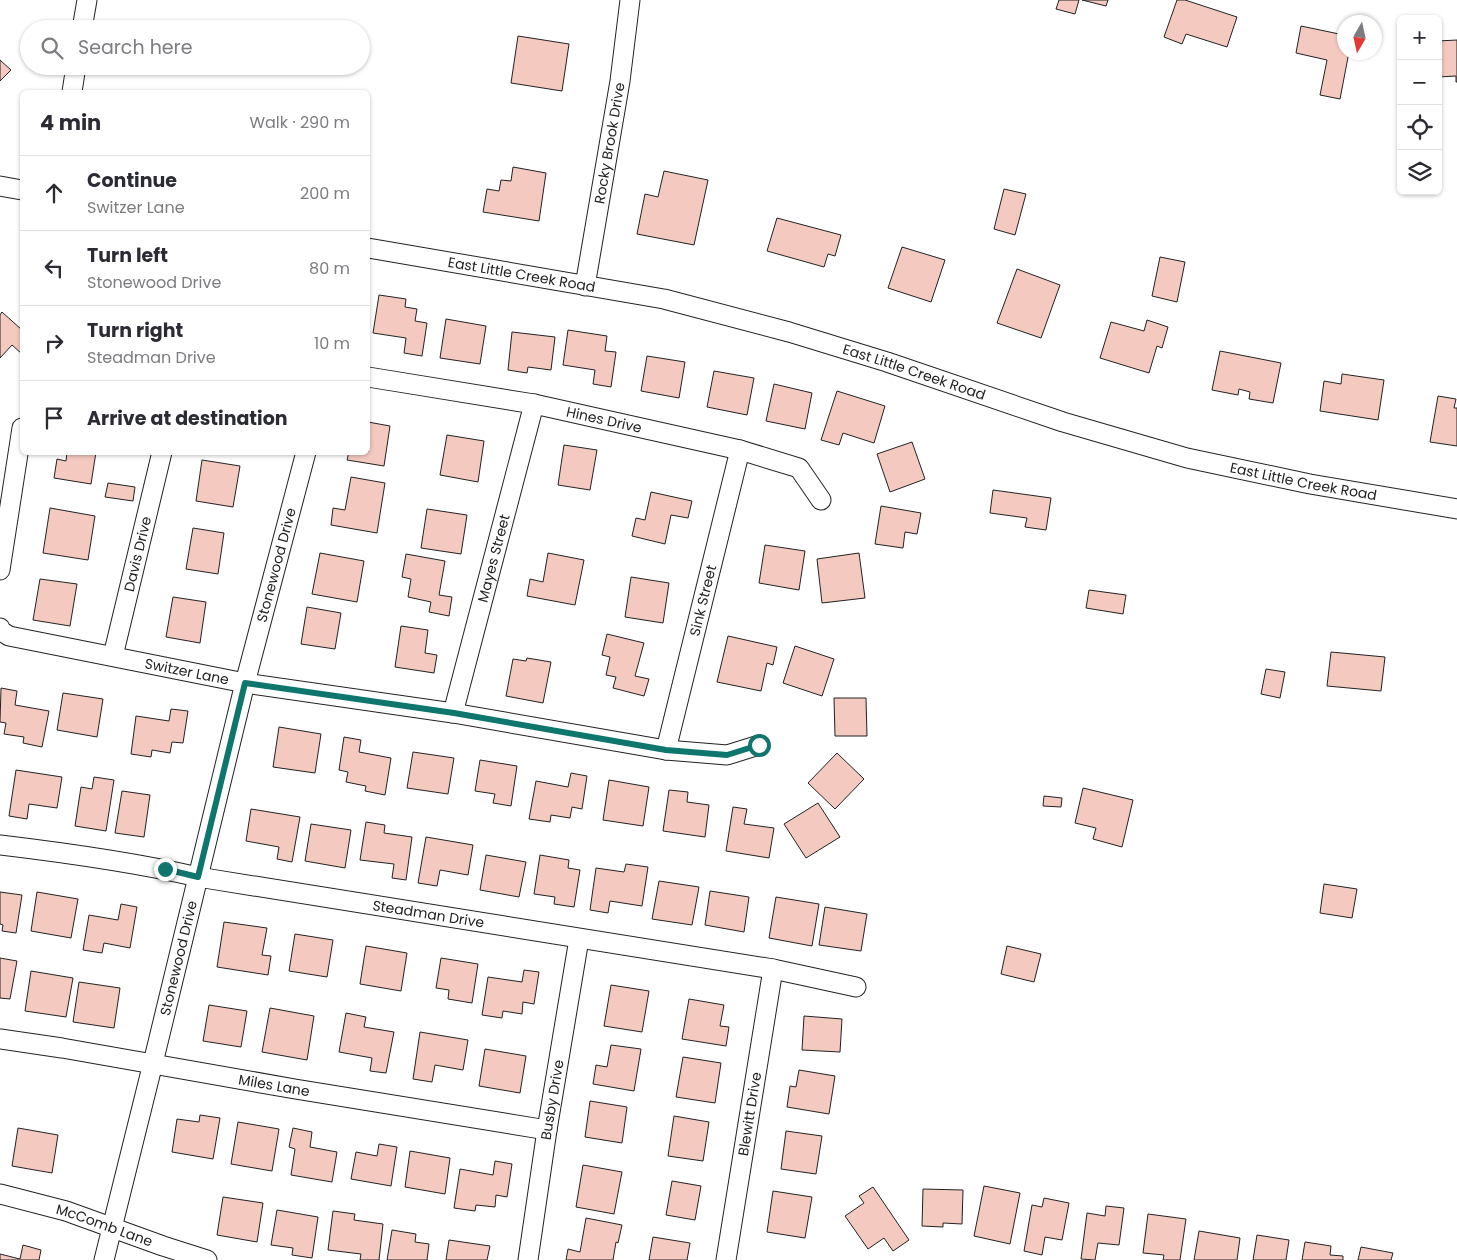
<!DOCTYPE html>
<html lang="en">
<head>
<meta charset="utf-8">
<style>
	body { margin:0; font-family:Poppins,sans-serif; background:#f7f7f7; color:#2b2b33 }
	.controls { position:absolute; right:15px; top:15px; display:grid; overflow:hidden; border-radius:8px; box-shadow:0 1px 4px #0004 }
	.controls button { width:45px; height:45px; display:grid; place-items:center; padding:0; border:0; border-bottom:1px solid #e1e1e2; background:#fff; color:#2b2b33; font:25px sans-serif }
	.compass { position:absolute; left:1337px; top:15px; width:45px; height:45px; border-radius:50%; background:#fff; box-shadow:0 1px 4px #0004; rotate:189deg }
	.stop { position:absolute; width:15px; height:15px; margin:-11px; border:4px solid #0f766e; border-radius:50%; background:#fff }
	.stop.end { background:#0f766e; border-color:#fff; box-shadow:0 1px 5px #0008 }
	.list { margin:0; padding:0; list-style:none }
	h2 { display:flex; justify-content:space-between; align-items:center; height:65px; margin:0; padding:0 20px; font-size:21px }
	h2 small { font-size:16px; font-weight:400; color:#7c7c81 }
	.list li { display:grid; grid-template-columns:32px 1fr auto; gap:15px; align-items:center; box-sizing:border-box; height:75px; padding:0 20px; border-top:1px solid #e1e1e2 }
	.list b { display:block; font-size:19px; white-space:nowrap }
	.list p { margin:0; font-size:16px; white-space:nowrap; color:#7c7c81 }
	.list em { font-size:16px; font-style:normal; color:#7c7c81 }
	.icon { flex:none; width:28px; height:28px; fill:none; stroke:currentColor; stroke-width:2; stroke-linecap:round; stroke-linejoin:round }
	.map { position:relative; flex:none; width:1457px; height:1260px; overflow:hidden }
	.search { position:absolute; background:#fff; box-shadow:0 1px 4px #0004; left:20px; top:20px; width:350px; height:55px; display:flex; align-items:center; gap:12px; box-sizing:border-box; padding:0 18px; border-radius:28px; color:#7c7c81; font-size:19px }
	.panel { position:absolute; background:#fff; box-shadow:0 1px 4px #0004; left:20px; top:90px; width:350px; height:365px; border-radius:8px }
	.map>svg:first-child { display:block }
</style>
</head>
<body>
<div class="map">
<svg width="1457" height="1260" viewBox="0 0 1457 1260">
	<rect width="100%" height="100%" fill="#fff"/>
	<!-- building -->
	<path fill="#f3c9c0" stroke="#222" d="M1059,0H1079L1075,14L1056,9Z
		M1082,0H1108L1106,6Z
		M1177,0H1185L1237,17L1227,47L1186,34L1182,44L1164,37Z
		M1301,26L1344,35V52H1349L1340,99L1320,95L1327,60L1296,53Z
		M518,36L569,44L562,91L511,83Z
		M1457,40V82H1456V76L1438,77V41Z
		M0,60L11,70L0,81Z
		M513,167L546,173L539,221L483,212L487,189L499,191L501,180L511,181Z
		M664,171L708,180L694,245L637,234L645,194L658,197Z
		M1004,189L1026,194L1015,235L994,229Z
		M777,218L841,235L835,256L828,254L824,267L767,251Z
		M902,247L945,260L931,302L888,288Z
		M1160,257L1185,262L1177,302L1152,296Z
		M1017,269L1060,285L1041,338L997,323Z
		M379,295L406,299L405,307L417,309L415,321L427,323L422,356L404,353L406,338L373,333Z
		M2,312L22,330V354L12,345L0,358V315Z
		M446,319L486,326L480,364L440,358Z
		M1147,320L1168,327L1162,348L1157,346L1149,373L1100,358L1111,322L1144,331Z
		M568,330L607,336L605,351L616,352L611,387L593,384L595,370L563,365Z
		M512,332L555,337L551,370L528,367L527,373L508,370Z
		M1220,351L1281,363L1273,403L1249,399L1250,392L1239,389L1238,395L1212,390Z
		M647,356L685,362L679,398L641,391Z
		M714,371L754,378L747,415L707,407Z
		M1342,374L1384,380L1378,420L1320,411L1324,381L1341,384Z
		M774,384L812,393L805,429L766,421Z
		M837,391L885,406L874,443L843,433L839,445L821,440Z
		M1438,396L1456,399L1454,408H1457V446L1430,442Z
		M368,422L390,426L384,466L347,460L349,452H368Z
		M447,435L484,441L478,482L440,475Z
		M912,442L925,479L890,492L877,454Z
		M564,445L597,450L590,490L558,485Z
		M67,452H96L91,484L54,478L57,459L66,461Z
		M202,460L240,466L233,507L196,501Z
		M351,477L385,483L377,533L331,525L333,508L345,510Z
		M108,483L135,487L133,501L105,497Z
		M993,490L1051,498L1046,530L1025,527L1027,518L990,513Z
		M651,492L692,501L688,518L671,515L665,544L632,536L636,518L645,520Z
		M881,506L921,513L917,534L905,532L903,548L875,544Z
		M50,508L95,516L88,560L43,553Z
		M427,509L467,515L461,554L421,548Z
		M193,528L224,533L218,574L186,569Z
		M765,545L805,551L799,590L759,583Z
		M320,553L364,561L357,602L312,594Z
		M548,553L584,560L575,605L527,596L530,579L543,582Z
		M859,553L865,598L822,603L817,559Z
		M406,554L445,561L439,595L452,597L449,616L429,612L431,602L408,597L411,579L402,577Z
		M631,577L669,583L663,623L625,617Z
		M40,579L77,584L70,626L33,620Z
		M1089,590L1126,595L1123,614L1086,608Z
		M173,597L206,602L200,643L166,637Z
		M307,607L341,613L335,649L301,644Z
		M401,626L428,630L425,653L437,655L434,673L395,667Z
		M607,634L644,643L635,676L649,679L644,696L613,688L616,677L606,675L610,657L602,655Z
		M728,636L777,647L773,665L767,663L761,691L717,682Z
		M795,646L834,659L822,696L783,683Z
		M1331,652L1385,657L1381,691L1327,686Z
		M527,658L551,662L543,703L506,696L513,659L526,661Z
		M1266,669L1285,672L1280,698L1261,694Z
		M1,688L17,691L15,705L49,711L42,747L23,743L24,737L4,734L6,723L0,722Z
		M63,693L103,699L97,737L57,730Z
		M834,698H866L867,736H835Z
		M171,709L188,711L183,743L172,742L170,753L152,750L151,757L131,754L136,716L169,721Z
		M279,727L321,734L315,773L273,767Z
		M344,737L361,740L359,752L391,758L385,795L365,791L366,786L346,782L348,772L339,770Z
		M413,752L454,758L448,794L407,788Z
		M837,753L864,779L835,809L808,783Z
		M480,760L517,766L511,806L493,803L495,794L475,791Z
		M16,770L62,777L57,808L29,804L27,819L9,816Z
		M571,773L587,776L582,809L572,807L570,818L551,815L550,822L529,819L536,781L568,787Z
		M94,777L114,780L106,831L75,826L81,787L92,789Z
		M609,780L649,787L643,826L603,820Z
		M1083,788L1133,800L1122,847L1093,839L1096,828L1075,823Z
		M669,790L688,792L687,802L709,805L705,837L663,831Z
		M122,791L150,795L144,837L115,833Z
		M1044,796L1062,798L1061,807L1043,806Z
		M818,803L840,837L806,858L784,824Z
		M733,807L747,809L744,824L774,828L769,858L726,851Z
		M251,809L300,817L292,862L277,859L279,847L246,841Z
		M366,822L385,825L384,833L412,837L406,880L392,878L394,864L360,860Z
		M311,824L351,830L345,868L305,861Z
		M426,837L473,845L468,875L440,870L437,886L418,883Z
		M486,855L526,862L519,897L480,890Z
		M540,855L569,860L568,868L580,870L574,907L554,904L555,897L534,894Z
		M626,864L648,867L642,906L610,901L608,913L590,910L596,868L624,872Z
		M659,881L699,887L692,925L652,919Z
		M1324,884L1357,889L1352,918L1320,913Z
		M710,891L749,897L744,932L705,925Z
		M0,892L22,895L16,933L2,931L3,925L0,924Z
		M37,892L78,899L71,938L31,931Z
		M776,897L819,904L812,946L769,938Z
		M121,904L137,907L130,948L104,943L102,953L83,950L89,915L118,920Z
		M825,907L867,914L861,951L819,945Z
		M224,922L267,928L262,955L271,956L268,975L217,967Z
		M295,934L333,940L327,977L289,971Z
		M366,946L407,953L401,991L360,984Z
		M1007,946L1041,954L1034,982L1001,974Z
		M0,958L17,961L10,999L0,998Z
		M441,958L478,964L472,1003L448,999L449,990L436,988Z
		M524,970L539,972L534,1004L523,1002L522,1014L503,1011L502,1018L482,1015L488,977L522,982Z
		M31,971L73,978L66,1017L25,1011Z
		M79,982L120,988L114,1028L73,1022Z
		M611,985L649,991L642,1032L604,1026Z
		M689,999L724,1005L720,1026L729,1027L726,1046L682,1039Z
		M209,1005L247,1011L241,1047L203,1041Z
		M270,1008L314,1016L307,1060L262,1052Z
		M346,1013L366,1017L364,1027L394,1032L386,1073L370,1071L372,1058L339,1052Z
		M804,1016L842,1019L840,1052L802,1050Z
		M420,1032L468,1040L463,1070L435,1065L432,1082L413,1079Z
		M611,1045L641,1049L634,1091L593,1084L596,1065L607,1067Z
		M485,1049L526,1056L520,1093L479,1086Z
		M683,1057L721,1063L715,1103L676,1097Z
		M799,1070L835,1076L829,1114L787,1107L790,1086L796,1087Z
		M590,1101L627,1107L622,1143L585,1137Z
		M200,1115L220,1118L213,1159L172,1152L177,1119L199,1122Z
		M674,1116L709,1122L703,1161L668,1156Z
		M238,1122L279,1129L272,1171L231,1164Z
		M18,1128L58,1135L52,1173L12,1166Z
		M293,1128L312,1132L310,1147L337,1152L332,1182L291,1175L295,1149L289,1147Z
		M786,1131L822,1136L816,1174L781,1169Z
		M379,1144L397,1147L391,1186L351,1179L356,1152L377,1156Z
		M410,1151L450,1158L445,1194L405,1187Z
		M495,1161L512,1164L507,1197L496,1195L495,1207L476,1205L475,1211L454,1208L460,1169L493,1175Z
		M583,1165L622,1172L614,1214L576,1207Z
		M672,1181L701,1186L695,1220L666,1215Z
		M984,1186L1020,1193L1010,1244L974,1236Z
		M873,1187L909,1240L893,1251L884,1238L868,1249L845,1216L864,1203L859,1196Z
		M923,1189L963,1190L962,1224L943,1223V1227L922,1226Z
		M773,1191L812,1197L805,1238L767,1232Z
		M223,1197L263,1203L257,1242L217,1235Z
		M1044,1198L1069,1203L1062,1240L1045,1237L1042,1255L1024,1251L1032,1205L1042,1207Z
		M1106,1206L1124,1208L1119,1245L1098,1243L1095,1260L1081,1259L1087,1213L1105,1216Z
		M277,1210L318,1217L312,1258L292,1255L293,1248L271,1245Z
		M333,1211L355,1214L354,1220L383,1224L379,1260H360L361,1254L328,1250Z
		M1148,1214L1186,1219L1180,1260H1163L1164,1255L1143,1253Z
		M586,1218L622,1225L618,1243L616,1242L613,1260H566L568,1249L580,1252Z
		M392,1230L416,1234L415,1242L429,1244L427,1260H387Z
		M1199,1231L1240,1238L1237,1260H1194Z
		M1257,1235L1289,1240L1286,1260H1253Z
		M653,1237L690,1243L687,1260H649Z
		M449,1240L490,1246L487,1260H446Z
		M1305,1242L1331,1246L1330,1255L1343,1256V1260H1302Z
		M23,1245L41,1250L39,1260H0V1254L20,1259Z
		M1361,1247L1393,1253L1391,1260H1358Z"/>
	<g fill="none" stroke-linecap="round" stroke-linejoin="round">
		<defs>
			<g id="minor">
				<path d="M82,29L87,0"/>
				<path d="M72,92L76,66"/>
				<path d="M0,186L22,190"/>
				<path id="s1" d="M368,248L664,299L789,332L887,362L1063,422L1187,458L1310,484L1457,509"/>
				<path id="s2" d="M585,286L620,81L630,0"/>
				<path id="s3" d="M368,377L534,404L740,450L799,468L821,500"/>
				<path d="M0,570L22,428"/>
				<path id="s4" d="M0,628L1,631L9,636L245,683L453,713L666,750L727,755L759,745"/>
				<path id="s5" d="M113,656L162,452"/>
				<path id="s6" d="M453,713L534,404"/>
				<path id="s7" d="M666,750L740,450"/>
				<path id="s8" d="M0,845C67,853 133,862 198,877L773,969L856,987"/>
				<path id="s9" d="M0,1039L62,1048L295,1089L547,1130"/>
				<path id="s10" d="M0,1194L66,1211L163,1246L207,1260"/>
				<path id="s11" d="M104,1260L153,1063L245,683L306,452"/>
				<path id="s12" d="M528,1260L547,1130L579,939"/>
				<path id="s13" d="M726,1260L773,969"/>
			</g>
		</defs>
		<!-- minor casing -->
		<use href="#minor" stroke="#222" stroke-width="21"/>
		<!-- minor -->
		<use href="#minor" stroke="#fff" stroke-width="19"/>
	</g>
	<g fill="none" stroke-linecap="round" stroke-linejoin="round">
		<!-- route -->
		<path stroke="#0f766e" stroke-width="6" d="M165,869L198,877L245,683L454,713L666,750L727,755L759,745"/>
	</g>
	<g text-anchor="middle" dominant-baseline="central" stroke-width="4" stroke-linejoin="round" paint-order="stroke">
		<!-- street labels -->
		<g font-size="14" fill="#222" stroke="#fff">
			<text stroke="none"><textPath href="#s2" startOffset="145">Rocky Brook Drive</textPath></text>
			<text stroke="none"><textPath href="#s1" startOffset="156">East Little Creek Road</textPath></text>
			<text stroke="none"><textPath href="#s1" startOffset="561">East Little Creek Road</textPath></text>
			<text stroke="none"><textPath href="#s3" startOffset="240">Hines Drive</textPath></text>
			<text stroke="none"><textPath href="#s1" startOffset="966">East Little Creek Road</textPath></text>
			<text stroke="none"><textPath href="#s5" startOffset="105">Davis Drive</textPath></text>
			<text stroke="none"><textPath href="#s6" startOffset="160">Mayes Street</textPath></text>
			<text stroke="none"><textPath href="#s11" startOffset="716">Stonewood Drive</textPath></text>
			<text stroke="none"><textPath href="#s7" startOffset="154">Sink Street</textPath></text>
			<text stroke="none"><textPath href="#s4" startOffset="194">Switzer Lane</textPath></text>
			<text stroke="none"><textPath href="#s8" startOffset="434">Steadman Drive</textPath></text>
			<text stroke="none"><textPath href="#s11" startOffset="311">Stonewood Drive</textPath></text>
			<text stroke="none"><textPath href="#s9" startOffset="278">Miles Lane</textPath></text>
			<text stroke="none"><textPath href="#s12" startOffset="162">Busby Drive</textPath></text>
			<text stroke="none"><textPath href="#s13" startOffset="148">Blewitt Drive</textPath></text>
			<text stroke="none"><textPath href="#s10" startOffset="109">McComb Lane</textPath></text>
		</g>
	</g>
</svg>
<div class="controls">
<button>+</button>
<button>−</button>
<button><svg class="icon" aria-label="locate" viewBox="0 0 24 24"><circle cx="12" cy="12" r="6"/><path d="M12 2v4M12 18v4M2 12h4M18 12h4"/></svg></button>
<button><svg class="icon" aria-label="layers" viewBox="0 0 24 24"><path d="M12 4l9 5-9 5-9-5zM3 14l9 5 9-5"/></svg></button>
</div>
<svg class="compass" viewBox="-18 -18 36 36"><path d="M0-13l5 13h-10z" fill="#e53935"/><path d="M0 13l5-13h-10z" fill="#7c7c81"/></svg>
<div class="stop" style="left:759px;top:745px"></div>
<div class="stop end" style="left:165px;top:869px"></div>
<div class="search"><svg class="icon" aria-label="search" viewBox="0 0 24 24"><circle cx="10" cy="10" r="6"/><path d="M15 15l6 6"/></svg>Search here</div>
<section class="panel">
<h2>4 min<small>Walk · 290 m</small></h2>
<ul class="list">
<li><svg class="icon" aria-label="ahead" viewBox="0 0 24 24"><path d="M12 20V5M6 11l6-6 6 6"/></svg><div><b>Continue</b><p>Switzer Lane</p></div><em>200 m</em></li>
<li><svg class="icon" aria-label="left" viewBox="0 0 24 24"><path d="M17 20v-9H6M10 6l-5 5 5 5"/></svg><div><b>Turn left</b><p>Stonewood Drive</p></div><em>80 m</em></li>
<li><svg class="icon" aria-label="right" viewBox="0 0 24 24"><path d="M7 20v-9h11M14 6l5 5-5 5"/></svg><div><b>Turn right</b><p>Steadman Drive</p></div><em>10 m</em></li>
<li><svg class="icon" aria-label="arrive" viewBox="0 0 24 24"><path d="M6 21V4h12l-3 4 3 4H6"/></svg><div><b>Arrive at destination</b></div></li>
</ul>
</section>
</div>
</body>
</html>
